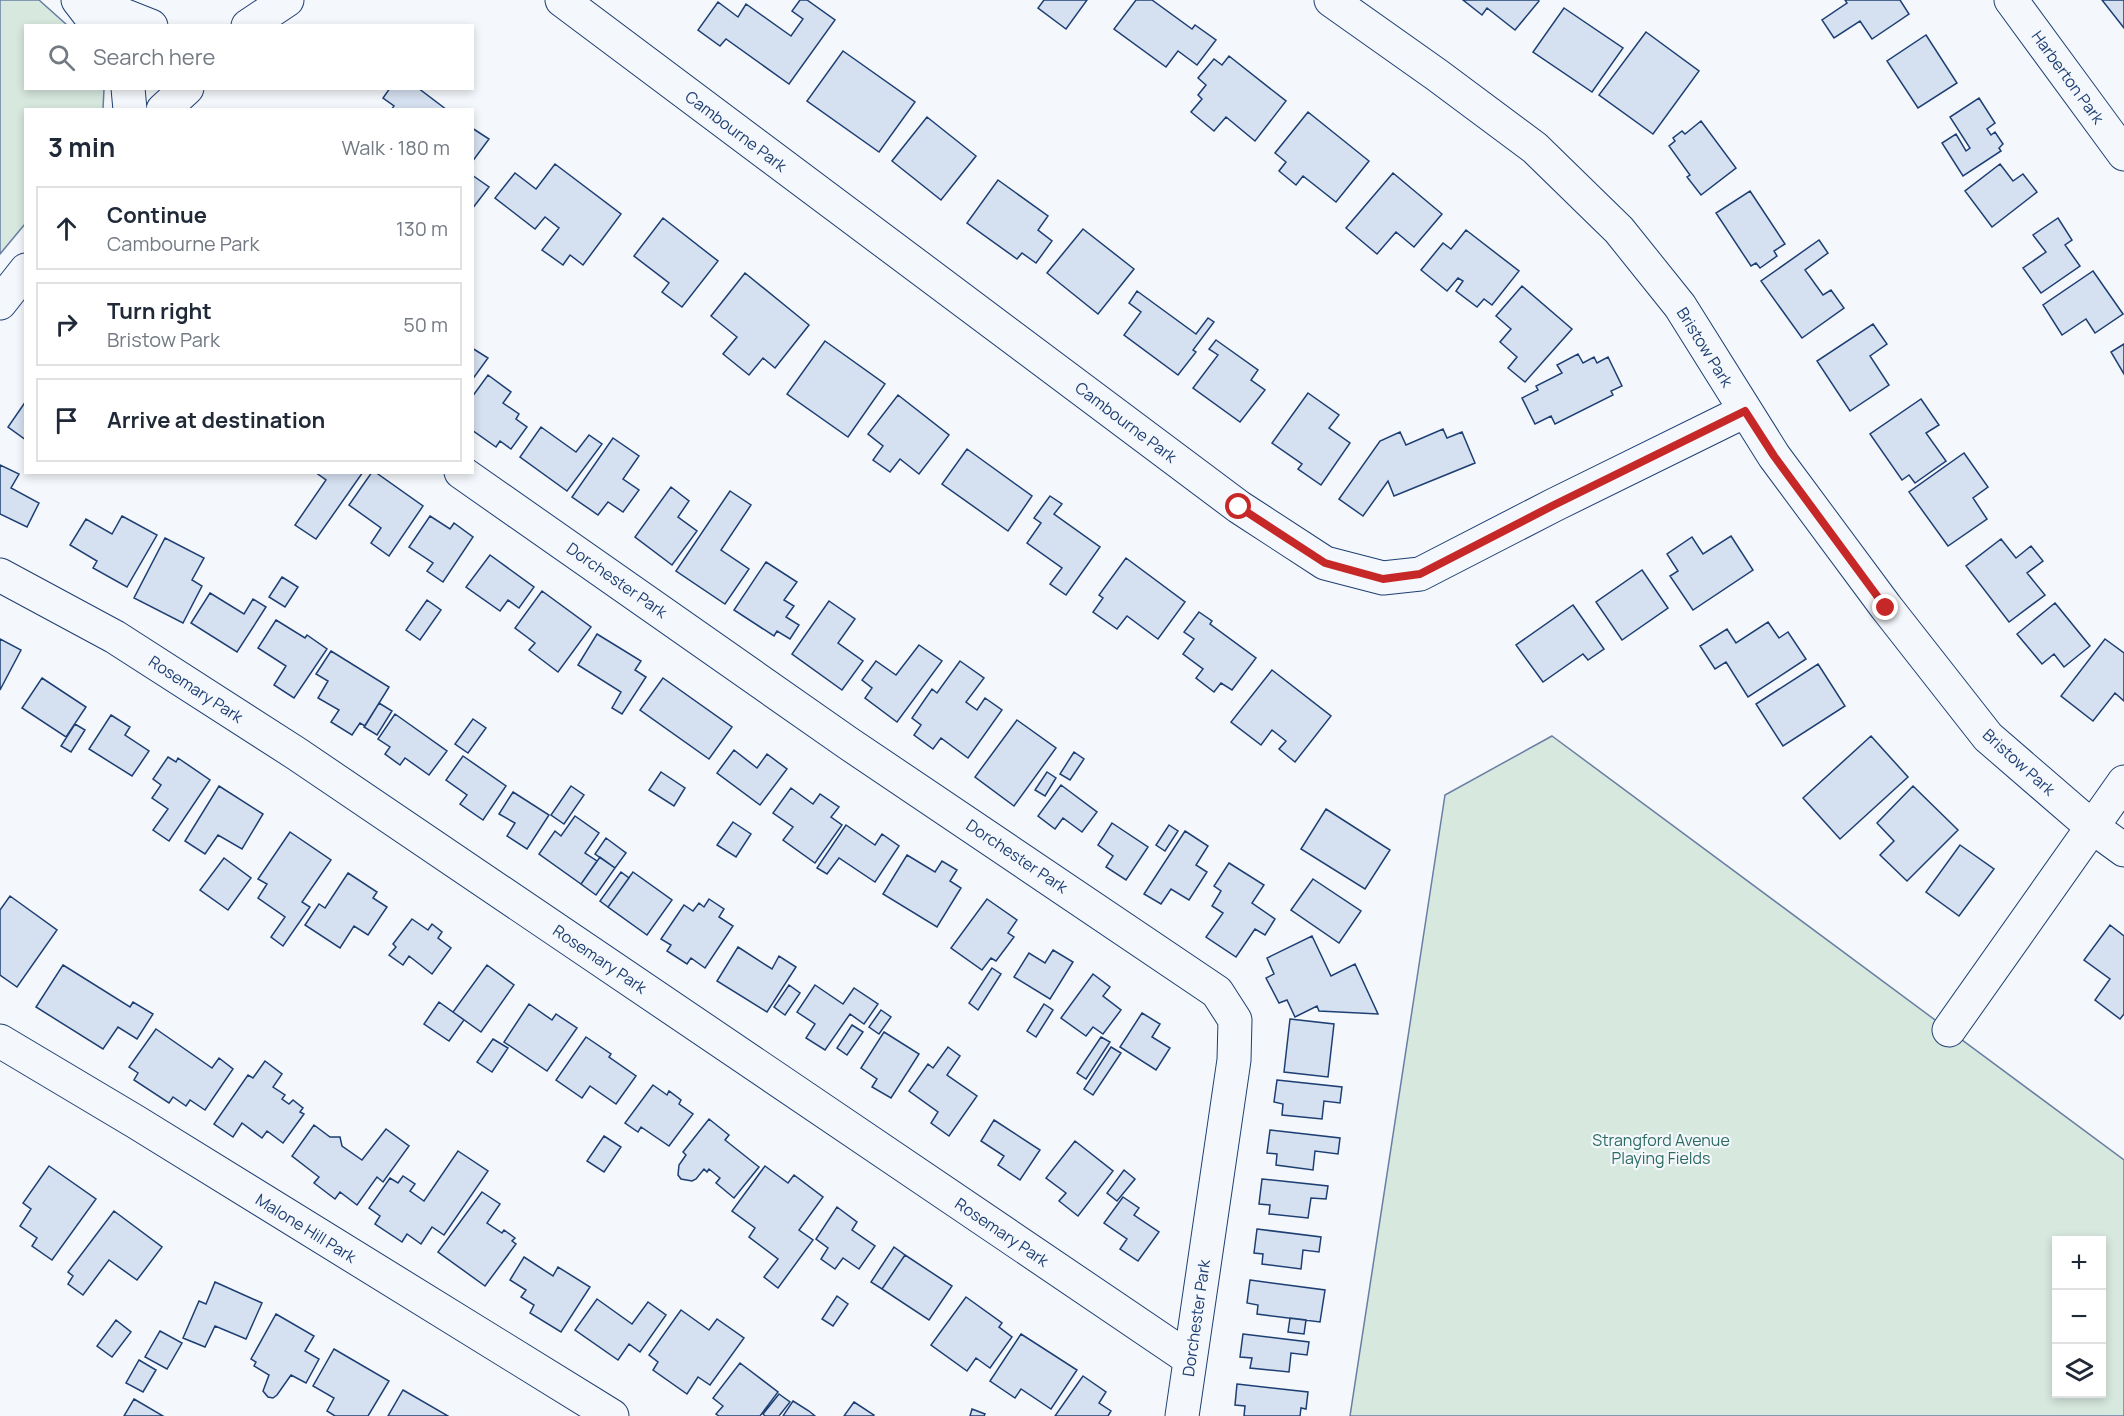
<!DOCTYPE html>
<html lang="en">
<head>
<meta charset="utf-8">
<style>
	body { margin:0; font-family:Manrope,sans-serif; background:#f2f2f3; color:#1f2937 }
	.controls { position:absolute; right:18px; bottom:18px; display:grid; overflow:hidden; border-radius:0px; box-shadow:0 3px 9px #0003 }
	.controls button { width:54px; height:54px; display:grid; place-items:center; padding:0; border:0; border-bottom:2px solid #e0e1e3; background:#fff; color:#1f2937; font:30px sans-serif }
	.stop { position:absolute; width:18px; height:18px; margin:-14px; border:4px solid #c62828; border-radius:50%; background:#fff }
	.stop.end { background:#c62828; border-color:#fff; box-shadow:0 2px 6px #0008 }
	.list { margin:0; padding:0; list-style:none }
	h2 { display:flex; justify-content:space-between; align-items:center; height:78px; margin:0; padding:0 24px; font-size:26px }
	h2 small { font-size:20px; font-weight:400; color:#747a83 }
	.list li { display:grid; grid-template-columns:39px 1fr auto; gap:18px; align-items:center; box-sizing:border-box; height:84px; margin:0 12px 12px; padding:0 12px; border:2px solid #e0e1e3; border-radius:0px }
	.list b { display:block; font-size:22px; white-space:nowrap }
	.list p { margin:0; font-size:20px; white-space:nowrap; color:#747a83 }
	.list em { font-size:20px; font-style:normal; color:#747a83 }
	.icon { flex:none; width:33px; height:33px; fill:none; stroke:currentColor; stroke-width:2; stroke-linecap:round; stroke-linejoin:round }
	.map { position:relative; flex:none; width:2124px; height:1416px; overflow:hidden }
	.search { position:absolute; background:#fff; box-shadow:0 3px 9px #0003; left:24px; top:24px; width:450px; height:66px; display:flex; align-items:center; gap:15px; box-sizing:border-box; padding:0 21px; border-radius:0px; color:#747a83; font-size:22px }
	.panel { position:absolute; background:#fff; box-shadow:0 3px 9px #0003; left:24px; top:108px; width:450px; height:366px; border-radius:0px }
	.map>svg:first-child { display:block }
</style>
</head>
<body>
<div class="map">
<svg width="2124" height="1416" viewBox="0 0 2124 1416">
	<rect width="100%" height="100%" fill="#f4f7fb"/>
	<!-- green -->
	<path fill="#d7e8df" stroke="#687fa3" stroke-width="1.5" fill-rule="evenodd" d="M0,0H39L67,25L26,26V88L104,89L103,109L26,110L25,224L0,254Z
		M1552,736L2124,1160V1416H1350L1445,795ZM2056,1240H2102V1394H2056Z"/>
	<!-- building -->
	<path fill="#d5e0f0" stroke="#1d3f73" stroke-width="1.5" d="M800,0H807L835,20L789,84L726,39L720,46L698,30L718,2L738,17L746,4L791,36L803,19L792,11Z
		M1044,0H1087L1066,29L1038,8Z
		M1136,0H1152L1192,29L1195,25L1216,40L1197,65L1178,51L1166,67L1114,29Z
		M1463,0H1538L1539,1L1515,30L1487,8L1482,15Z
		M1845,0H1900L1909,14L1872,39L1860,21L1834,38L1822,20L1847,3Z
		M2102,0H2124V28Z
		M1564,8L1623,48L1592,92L1533,52Z
		M1646,32L1699,71L1653,134L1599,95Z
		M1926,35L1957,83L1918,108L1887,61Z
		M843,51L915,102L879,152L807,101Z
		M1229,56L1286,101L1255,141L1226,117L1214,131L1191,112L1202,99L1198,95L1206,85L1198,78L1214,59L1222,65Z
		M390,88H418L447,110H391L394,106L383,98Z
		M1979,98L1995,123L1987,129L1991,135L1995,132L2003,144L1999,148L2001,151L1963,176L1942,143L1956,134L1966,151L1970,148L1950,117Z
		M1308,112L1369,161L1336,202L1303,176L1296,185L1279,171L1286,162L1275,153Z
		M927,117L976,156L941,200L892,161Z
		M1701,121L1736,168L1701,195L1687,177L1690,175L1669,146L1675,141L1673,138L1682,131L1685,134Z
		M472,128L489,139L472,162Z
		M555,164L621,214L583,265L570,255L563,265L542,250L559,228L545,217L535,229L495,198L515,173L536,189Z
		M2000,164L2013,181L2023,174L2037,192L1992,227L1965,191Z
		M1393,173L1442,214L1414,247L1396,232L1377,254L1346,228Z
		M472,175L489,187L472,209Z
		M998,180L1048,216L1038,230L1052,241L1036,263L1022,253L1017,259L967,223Z
		M1750,191L1785,244L1774,251L1777,256L1760,268L1756,263L1751,266L1716,213Z
		M663,218L718,261L682,307L662,292L669,283L634,256Z
		M2058,218L2072,240L2065,245L2080,266L2041,293L2023,268L2046,252L2033,235Z
		M1083,229L1134,269L1098,314L1047,273Z
		M1466,230L1519,271L1492,305L1484,299L1477,307L1456,291L1463,281L1458,278L1447,291L1421,270L1443,243L1451,249Z
		M1819,240L1828,253L1805,270L1823,295L1831,290L1844,308L1802,338L1761,281Z
		M2093,271L2123,314L2095,333L2086,319L2062,335L2043,305Z
		M745,273L809,325L775,368L763,358L749,375L723,354L737,337L711,316Z
		M1522,286L1572,329L1525,382L1508,368L1517,357L1500,342L1511,329L1496,316Z
		M1137,291L1196,334L1208,318L1214,322L1193,350L1196,352L1178,375L1124,335L1141,312L1129,303Z
		M1873,324L1887,344L1870,356L1889,385L1850,411L1817,361Z
		M1216,340L1258,370L1251,380L1265,390L1240,422L1193,388L1218,355L1209,349Z
		M825,341L885,384L848,437L787,394Z
		M2124,344V374L2111,352Z
		M472,348L488,358L472,380Z
		M1578,354L1583,363L1594,357L1597,363L1608,357L1622,386L1611,391L1613,395L1555,424L1551,416L1535,424L1522,398L1538,390L1536,386L1562,373L1557,365Z
		M488,375L511,392L503,403L519,414L516,419L527,427L511,449L500,441L496,447L472,430V397Z
		M1308,393L1339,415L1329,428L1350,443L1321,485L1298,469L1302,464L1272,443Z
		M898,395L949,435L919,474L900,459L890,472L873,460L883,446L868,434Z
		M1921,399L1939,425L1926,433L1946,461L1915,483L1909,475L1902,480L1870,434Z
		M26,401V440L8,427Z
		M541,427L576,452L589,435L602,444L567,491L520,457Z
		M1443,429L1447,438L1462,432L1475,463L1394,496L1388,481L1363,516L1339,499L1380,441L1400,432L1406,445Z
		M613,438L639,456L623,479L639,490L623,512L608,502L598,515L572,497Z
		M967,449L1032,496L1008,531L942,484Z
		M1964,453L1988,487L1973,498L1987,519L1948,546L1909,492Z
		M0,465L19,474L11,488L39,503L27,527L0,514Z
		M315,472H363L316,539L295,525L326,480Z
		M372,472H375L423,506L389,556L371,543L381,528L349,505Z
		M671,487L689,501L678,517L697,531L672,565L635,537Z
		M730,491L751,505L721,550L749,569L725,604L676,571Z
		M1050,496L1062,504L1054,514L1100,547L1066,595L1050,584L1062,568L1027,543L1041,523L1034,518Z
		M122,516L157,535L127,587L93,568L97,561L70,545L86,519L112,534Z
		M430,516L450,529L454,523L473,537L443,582L427,571L433,563L409,547Z
		M1731,536L1753,570L1693,610L1670,576L1678,571L1667,554L1692,537L1703,554Z
		M165,538L204,558L192,580L202,586L183,623L134,598Z
		M2001,539L2016,558L2031,546L2043,561L2027,573L2045,595L2009,622L1966,566Z
		M490,555L534,587L519,608L508,600L500,611L466,587Z
		M1126,558L1185,602L1158,639L1127,616L1117,629L1093,612L1103,598L1099,595Z
		M766,562L797,582L784,600L794,606L786,617L799,625L790,639L777,631L774,636L734,610Z
		M1642,570L1668,608L1622,640L1596,602Z
		M282,577L298,587L285,607L269,597Z
		M542,591L591,627L558,672L529,650L535,643L515,628Z
		M210,593L244,614L253,599L266,607L237,652L191,623Z
		M427,600L441,610L420,640L406,630Z
		M829,601L855,619L838,643L863,661L842,690L792,654Z
		M2055,603L2090,646L2064,667L2054,654L2042,664L2017,634Z
		M1573,605L1604,649L1588,660L1583,654L1543,682L1516,645Z
		M1199,612L1212,621L1210,624L1256,658L1232,690L1221,683L1214,692L1196,678L1203,669L1183,654L1194,639L1184,632Z
		M276,620L305,638L307,635L327,649L294,698L274,685L286,666L258,648Z
		M1768,622L1779,638L1788,632L1806,659L1748,697L1726,662L1715,669L1700,646L1727,629L1736,643Z
		M597,634L641,661L635,670L646,677L622,714L612,708L621,692L578,665Z
		M0,639L21,650L0,690Z
		M2105,639L2124,653V701L2115,693L2093,721L2061,696Z
		M919,645L942,661L897,722L865,698L872,688L862,680L876,661L896,675Z
		M331,651L389,687L365,726L360,723L352,735L331,722L339,710L318,698L328,681L316,674Z
		M960,661L984,678L966,702L977,710L985,698L1002,710L968,758L941,738L933,749L914,735L921,725L912,718L932,689L937,693Z
		M1818,664L1845,706L1783,746L1756,704Z
		M1272,670L1331,716L1295,762L1279,749L1286,741L1272,730L1261,745L1231,722Z
		M42,678L86,707L66,737L22,708Z
		M663,678L732,727L709,759L640,710Z
		M379,703L392,711L377,735L364,727Z
		M395,714L447,751L429,775L405,758L400,765L385,754L390,747L378,739Z
		M111,715L130,727L125,735L149,751L132,776L89,749Z
		M473,719L486,728L468,753L455,744Z
		M1017,720L1056,748L1014,806L975,777Z
		M75,724L85,730L71,752L61,746Z
		M1871,736L1908,777L1840,839L1803,798Z
		M734,750L757,768L767,754L787,769L760,805L717,773Z
		M1074,752L1084,759L1070,780L1060,774Z
		M463,756L506,786L483,820L460,804L467,795L446,780Z
		M168,757L176,762L178,758L210,780L169,841L153,830L168,809L152,798L161,785L153,779Z
		M661,772L685,788L674,806L649,790Z
		M1047,772L1056,778L1045,796L1035,790Z
		M1061,785L1097,812L1082,832L1063,818L1055,829L1038,816Z
		M219,786L263,814L242,849L218,835L205,854L185,841Z
		M571,786L584,795L564,824L551,815Z
		M1913,786L1958,830L1907,881L1880,855L1894,841L1877,823Z
		M791,788L813,804L820,794L839,807L831,817L842,825L815,863L783,840L793,827L773,813Z
		M513,792L549,815L527,849L507,836L515,823L499,814Z
		M1326,809L1390,850L1365,889L1301,849Z
		M575,816L599,833L585,853L597,861L581,884L539,854L555,831L561,836Z
		M733,822L751,834L736,857L717,845Z
		M1112,823L1148,847L1126,880L1106,867L1113,856L1098,845Z
		M846,825L875,845L882,834L899,846L875,882L839,858L827,874L817,868Z
		M1169,825L1178,831L1165,851L1156,845Z
		M1185,831L1208,846L1196,865L1207,872L1189,900L1171,889L1161,904L1144,894Z
		M290,832L331,860L302,902L310,907L283,946L271,937L285,917L258,898L267,884L258,879Z
		M606,838L626,853L615,868L595,854Z
		M1960,845L1994,869L1959,916L1926,892Z
		M907,855L935,872L942,861L957,870L950,881L961,888L937,927L883,894Z
		M600,857L615,868L596,895L581,884Z
		M224,858L251,878L228,910L200,890Z
		M1229,863L1264,885L1252,903L1275,919L1265,935L1255,929L1236,957L1206,937L1223,913L1212,906L1221,891L1214,886Z
		M621,872L629,878L608,907L600,901Z
		M633,872L672,900L647,935L608,907Z
		M348,873L377,892L373,898L387,907L368,935L354,926L340,948L305,925L319,904L325,908Z
		M1313,879L1361,911L1339,943L1291,910Z
		M10,896L57,930L17,987L0,975V910Z
		M709,899L724,909L719,917L733,926L705,968L691,958L687,964L667,951L671,945L661,939L684,905L693,911L699,903L704,907Z
		M987,899L1017,920L1008,933L1014,937L996,961L991,958L982,970L951,948Z
		M412,919L428,930L432,924L442,932L438,938L451,948L432,974L409,956L403,965L389,955L396,947L393,944Z
		M2110,925L2124,936V1014L2120,1019L2095,1000L2110,979L2084,960Z
		M1312,936L1331,976L1355,964L1378,1014L1319,1011L1317,1006L1295,1017L1287,1000L1279,1003L1266,978L1274,974L1267,958Z
		M738,947L772,969L779,956L796,967L767,1012L717,981Z
		M1053,950L1073,962L1050,999L1014,977L1029,953L1045,963Z
		M63,965L130,1007L133,1002L153,1014L137,1039L118,1027L103,1049L36,1007Z
		M487,965L514,985L481,1032L453,1012Z
		M992,968L1001,974L978,1010L969,1003Z
		M1093,974L1110,987L1103,996L1121,1010L1103,1034L1093,1027L1086,1036L1061,1018Z
		M789,985L800,993L785,1015L774,1007Z
		M815,985L843,1004L854,988L878,1004L864,1024L850,1014L825,1050L806,1038L815,1024L797,1012Z
		M439,1002L464,1020L449,1041L424,1024Z
		M529,1004L552,1020L556,1014L577,1028L547,1071L504,1042Z
		M1044,1004L1053,1010L1036,1037L1027,1031Z
		M881,1010L891,1017L879,1034L869,1027Z
		M1142,1013L1160,1024L1152,1037L1170,1048L1156,1070L1120,1047Z
		M1290,1019L1334,1024L1328,1077L1284,1072Z
		M852,1025L863,1032L847,1055L837,1048Z
		M156,1029L212,1068L219,1058L233,1069L205,1110L190,1100L186,1106L173,1097L169,1103L134,1080L138,1073L129,1067Z
		M884,1032L919,1054L891,1098L872,1087L877,1079L861,1068Z
		M586,1037L611,1054L609,1057L636,1076L616,1104L590,1086L582,1098L556,1080Z
		M1101,1037L1110,1042L1086,1079L1077,1073Z
		M493,1039L508,1048L492,1072L477,1062Z
		M948,1047L960,1056L947,1075L977,1096L949,1136L931,1123L938,1112L909,1091L928,1064L933,1068Z
		M1111,1047L1121,1053L1093,1095L1084,1089Z
		M265,1061L282,1074L273,1087L285,1095L282,1099L289,1104L293,1100L303,1108L300,1112L304,1114L283,1143L267,1131L262,1138L242,1123L233,1137L214,1124L248,1075L253,1078Z
		M1277,1080L1342,1087L1340,1103L1324,1101L1322,1119L1282,1115L1283,1104L1274,1102Z
		M653,1085L667,1095L669,1091L681,1100L679,1104L693,1114L669,1146L641,1127L638,1132L625,1123Z
		M709,1119L729,1135L725,1140L759,1167L734,1198L716,1183L720,1178L709,1169L707,1172L704,1169L696,1179L692,1181L681,1179L678,1175L679,1165L686,1155L683,1152Z
		M994,1120L1040,1150L1020,1180L998,1165L1004,1156L981,1141Z
		M314,1125L330,1137H340L342,1146L362,1160L386,1129L409,1146L383,1182L377,1177L357,1205L340,1192L335,1199L314,1183L319,1177L292,1156Z
		M1270,1130L1340,1138L1338,1154L1315,1151L1313,1170L1276,1165L1277,1154L1267,1153Z
		M604,1136L621,1147L604,1172L587,1161Z
		M1075,1141L1113,1171L1078,1216L1059,1201L1066,1193L1046,1178Z
		M458,1151L488,1171L444,1235L432,1227L421,1244L407,1234L402,1242L375,1224L380,1216L369,1208L390,1178L398,1183L403,1176L415,1184L410,1191L424,1201Z
		M49,1166L96,1199L52,1260L32,1246L37,1238L20,1226L31,1209L23,1203Z
		M765,1166L788,1183L794,1175L823,1197L799,1230L813,1240L778,1288L764,1277L778,1259L749,1237L755,1228L732,1211Z
		M1124,1170L1135,1179L1117,1201L1107,1193Z
		M1262,1179L1328,1186L1326,1199L1311,1198L1308,1218L1269,1214L1270,1205L1259,1204Z
		M482,1192L500,1204L487,1223L502,1233L504,1230L515,1238L512,1241L516,1244L485,1286L438,1252Z
		M1123,1197L1139,1208L1134,1215L1159,1232L1138,1261L1120,1249L1127,1239L1104,1223Z
		M837,1207L857,1222L852,1230L875,1246L859,1269L843,1258L835,1269L821,1259L828,1248L816,1239Z
		M114,1211L162,1247L137,1280L109,1260L83,1295L68,1284L73,1276L68,1272Z
		M1257,1229L1321,1237L1319,1252L1303,1250L1301,1269L1262,1264L1263,1254L1254,1253Z
		M894,1247L905,1255L882,1289L871,1282Z
		M905,1255L952,1286L929,1320L882,1289Z
		M524,1257L553,1276L558,1267L590,1287L561,1332L530,1313L534,1305L521,1297L526,1290L510,1280Z
		M1250,1280L1325,1290L1320,1322L1257,1314L1258,1305L1247,1303Z
		M215,1282L262,1303L246,1339L215,1326L205,1347L183,1338L199,1301L206,1304Z
		M837,1296L848,1304L833,1326L822,1319Z
		M966,1297L1002,1323L999,1327L1012,1337L990,1368L976,1358L967,1371L931,1345Z
		M597,1299L632,1324L648,1302L666,1315L640,1352L629,1344L618,1360L575,1330Z
		M681,1310L709,1330L717,1319L744,1338L710,1385L698,1377L687,1394L653,1370L658,1362L649,1355Z
		M276,1314L314,1336L305,1351L319,1359L306,1383L291,1375L277,1395L273,1398L268,1397L263,1391L269,1375L254,1366L256,1362L251,1359Z
		M1290,1318L1306,1320L1304,1334L1288,1332Z
		M116,1320L131,1332L112,1357L97,1346Z
		M160,1331L182,1343L167,1369L145,1357Z
		M1021,1334L1077,1370L1051,1409L1021,1389L1015,1398L990,1381Z
		M1243,1334L1309,1342L1307,1355L1291,1353L1289,1372L1250,1368L1252,1358L1240,1357Z
		M334,1349L389,1381L368,1416H335L327,1411L334,1398L313,1386Z
		M139,1360L156,1370L143,1392L126,1383Z
		M740,1363L778,1392L760,1416H719L716,1414L723,1406L713,1398Z
		M1083,1376L1106,1392L1099,1403L1111,1411L1108,1416H1055Z
		M1237,1384L1308,1392L1306,1409L1301,1408L1300,1416H1244L1245,1406L1235,1405Z
		M403,1390L448,1416H388Z
		M779,1394L790,1402L779,1416H765L763,1414Z
		M134,1399L163,1416H124Z
		M793,1401L809,1411L815,1416H783Z
		M854,1402L874,1415L873,1416H844Z
		M972,1409L985,1414L984,1416H970Z"/>
	<g fill="none" stroke-linecap="round" stroke-linejoin="round">
		<defs>
			<path id="minor" d="M562,0L1239,507L1325,563L1383,578L1420,574L1554,505L1745,411
				M1331,0L1437,75L1535,148L1619,230L1680,306L1774,456L1886,607L1988,737L2091,826L2124,850
				M2011,0L2124,154
				M461,472L848,743L1217,992L1235,1020L1234,1060L1182,1416
				M0,575L115,637L297,754L1190,1359
				M1949,1030L2124,782
				M0,1041L136,1122L612,1416"/>
			<path id="major" d="M85,0L151,26
				M248,26L287,0
				M163,110L187,88"/>
			<path id="highway" d="M78,0L98,26
				M128,88L130,110
				M0,303L26,270"/>
		</defs>
		<!-- minor casing -->
		<use href="#minor" stroke="#1d3f73" stroke-width="35"/>
		<!-- major casing -->
		<use href="#major" stroke="#1d3f73" stroke-width="35"/>
		<!-- highway casing -->
		<use href="#highway" stroke="#1d3f73" stroke-width="35"/>
		<!-- minor -->
		<use href="#minor" stroke="#f4f7fb" stroke-width="33"/>
		<!-- major -->
		<use href="#major" stroke="#f4f7fb" stroke-width="33"/>
		<!-- highway -->
		<use href="#highway" stroke="#f4f7fb" stroke-width="33"/>
	</g>
	<g fill="none" stroke-linecap="round" stroke-linejoin="round">
		<!-- route -->
		<path stroke="#c62828" stroke-width="8" d="M1239,507L1325,563L1383,579L1420,574L1554,505L1745,411L1774,456L1886,608"/>
	</g>
	<g text-anchor="middle" dominant-baseline="central" stroke-width="4.5" stroke-linejoin="round" paint-order="stroke">
		<!-- street labels -->
		<g font-size="16" fill="#1d3f73" stroke="#f4f7fb">
			<text transform="translate(2068 77) rotate(54)">Harberton Park</text>
			<text transform="translate(736 131) rotate(37)">Cambourne Park</text>
			<text transform="translate(1705 347) rotate(58)">Bristow Park</text>
			<text transform="translate(1126 422) rotate(37)">Cambourne Park</text>
			<text transform="translate(617 580) rotate(35)">Dorchester Park</text>
			<text transform="translate(196 689) rotate(33)">Rosemary Park</text>
			<text transform="translate(2019 762) rotate(42)">Bristow Park</text>
			<text transform="translate(1017 856) rotate(34)">Dorchester Park</text>
			<text transform="translate(600 959) rotate(34)">Rosemary Park</text>
			<text transform="translate(306 1228) rotate(32)">Malone Hill Park</text>
			<text transform="translate(1002 1232) rotate(34)">Rosemary Park</text>
			<text transform="translate(1196 1318) rotate(-82)">Dorchester Park</text>
		</g>
		<!-- park labels -->
		<g font-size="16" fill="#2c6c60" stroke="#f4f7fb">
			<text x="1661" y="1140">Strangford Avenue<tspan x="1661" dy="18">Playing Fields</tspan></text>
		</g>
	</g>
</svg>
<div class="controls">
<button>+</button>
<button>−</button>
<button><svg class="icon" aria-label="layers" viewBox="0 0 24 24"><path d="M12 4l9 5-9 5-9-5zM3 14l9 5 9-5"/></svg></button>
</div>
<div class="stop" style="left:1239px;top:507px"></div>
<div class="stop end" style="left:1886px;top:608px"></div>
<div class="search"><svg class="icon" aria-label="search" viewBox="0 0 24 24"><circle cx="10" cy="10" r="6"/><path d="M15 15l6 6"/></svg>Search here</div>
<section class="panel">
<h2>3 min<small>Walk · 180 m</small></h2>
<ul class="list">
<li><svg class="icon" aria-label="ahead" viewBox="0 0 24 24"><path d="M12 20V5M6 11l6-6 6 6"/></svg><div><b>Continue</b><p>Cambourne Park</p></div><em>130 m</em></li>
<li><svg class="icon" aria-label="right" viewBox="0 0 24 24"><path d="M7 20v-9h11M14 6l5 5-5 5"/></svg><div><b>Turn right</b><p>Bristow Park</p></div><em>50 m</em></li>
<li><svg class="icon" aria-label="arrive" viewBox="0 0 24 24"><path d="M6 21V4h12l-3 4 3 4H6"/></svg><div><b>Arrive at destination</b></div></li>
</ul>
</section>
</div>
</body>
</html>
